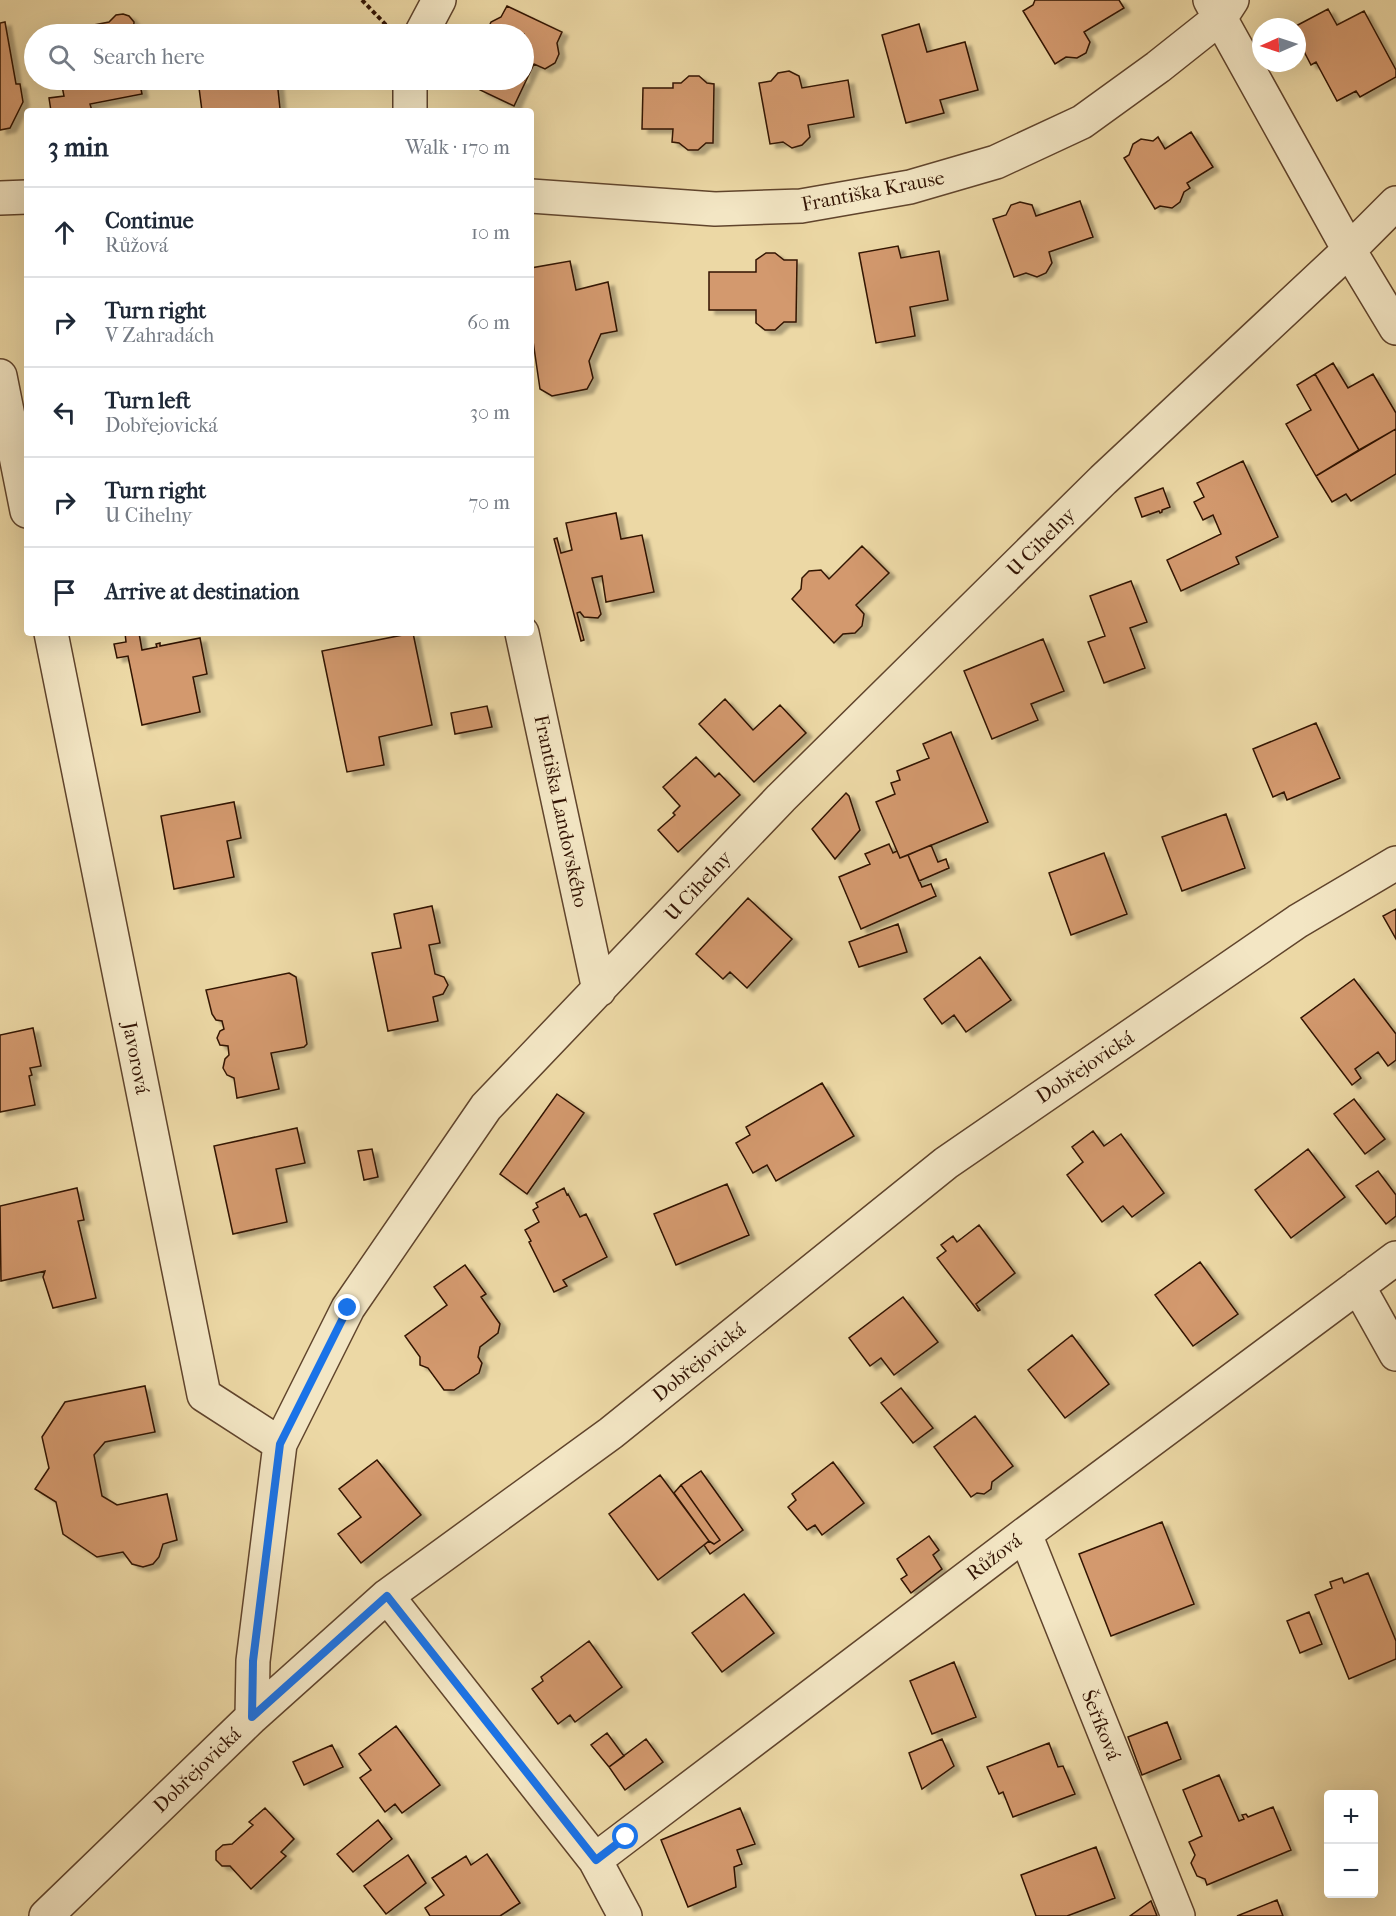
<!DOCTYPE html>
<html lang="en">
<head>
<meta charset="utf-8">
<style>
	body { margin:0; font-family:"IM FELL French Canon",serif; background:#f6f6f7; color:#1f2937 }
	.controls { position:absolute; right:18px; bottom:18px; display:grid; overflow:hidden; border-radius:6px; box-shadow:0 6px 24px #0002 }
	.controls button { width:54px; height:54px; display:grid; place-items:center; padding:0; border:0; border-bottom:2px solid #e0e1e3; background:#fff; color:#1f2937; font:30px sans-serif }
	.compass { position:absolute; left:1252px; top:18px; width:54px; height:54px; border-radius:50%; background:#fff; box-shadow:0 6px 24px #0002; rotate:267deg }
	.stop { position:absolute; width:18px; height:18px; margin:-14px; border:4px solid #1a73e8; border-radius:50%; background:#fff }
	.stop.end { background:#1a73e8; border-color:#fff; box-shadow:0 2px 6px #0008 }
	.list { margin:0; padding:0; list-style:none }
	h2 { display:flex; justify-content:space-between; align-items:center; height:78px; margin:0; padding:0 24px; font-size:26px }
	h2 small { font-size:20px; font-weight:400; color:#747a83 }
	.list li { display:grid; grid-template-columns:39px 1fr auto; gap:18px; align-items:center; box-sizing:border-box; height:90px; padding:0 24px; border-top:2px solid #e0e1e3 }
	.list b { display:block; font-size:22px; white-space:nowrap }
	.list p { margin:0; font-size:20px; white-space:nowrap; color:#747a83 }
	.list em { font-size:20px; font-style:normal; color:#747a83 }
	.icon { flex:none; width:33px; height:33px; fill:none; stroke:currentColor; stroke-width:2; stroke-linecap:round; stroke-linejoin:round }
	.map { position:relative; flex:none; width:1396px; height:1916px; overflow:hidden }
	.search { position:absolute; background:#fff; box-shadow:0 6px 24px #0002; left:24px; top:24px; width:510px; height:66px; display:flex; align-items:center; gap:15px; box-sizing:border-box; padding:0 21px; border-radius:33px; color:#747a83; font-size:22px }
	.panel { position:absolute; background:#fff; box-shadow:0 6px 24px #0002; left:24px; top:108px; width:510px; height:528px; border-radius:6px }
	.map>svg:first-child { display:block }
</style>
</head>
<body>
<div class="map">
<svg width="1396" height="1916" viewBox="0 0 1396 1916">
	<defs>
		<filter id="shadow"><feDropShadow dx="6" dy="4" stdDeviation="1.5" flood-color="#0004"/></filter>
	</defs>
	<rect width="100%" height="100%" fill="#ecd8a5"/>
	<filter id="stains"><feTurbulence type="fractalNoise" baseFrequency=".00333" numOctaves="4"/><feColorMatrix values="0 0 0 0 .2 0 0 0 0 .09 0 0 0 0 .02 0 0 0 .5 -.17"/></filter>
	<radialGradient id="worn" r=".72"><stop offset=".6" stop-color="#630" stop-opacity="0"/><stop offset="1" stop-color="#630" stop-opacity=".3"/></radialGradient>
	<!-- building -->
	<path fill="#d3996e" stroke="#321303" stroke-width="1.5" filter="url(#shadow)" d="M1035,0H1119L1124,8L1084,32L1090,42L1086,53L1077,58L1066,57L1055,64L1023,11L1033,5Z
		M507,6L562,32L557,43L559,54L555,63L545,69L534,64L514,106L480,90L485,80H524V34H488L487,31L491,22L501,17Z
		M1328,9L1337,25L1364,11L1396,70V77L1360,97L1356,91L1337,101L1316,62L1311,65L1297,38V27H1294Z
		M123,14L129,16L134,22L133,34H52V33L109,22L116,15Z
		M5,22L16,84H20L23,102L10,128L0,130V23Z
		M919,24L927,52L965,42L978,90L940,100L944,113L906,123L882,35Z
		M789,71L799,76L802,88L848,80L854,117L808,125L810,137L802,145L792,148L783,142L770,144L759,83L771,81L778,73Z
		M689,76H699L707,83L714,84L713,143H706L698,150H688L679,143L672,142L673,129H642L643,88H673V83H681Z
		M50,80H139L142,94L90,104L92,111H51L49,98L64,96L61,81L51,83Z
		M198,80H277L280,109L257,111H202Z
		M1191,132L1213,167L1187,183L1190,188L1184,192L1180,202L1172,208L1160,206L1155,209L1124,158L1129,155L1133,144L1141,139L1153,141L1158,137L1165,149Z
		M1080,201L1093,237L1049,252L1052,263L1046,273L1037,277L1026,273L1014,277L993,219L1006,215L1011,205L1020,202L1032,205L1036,216Z
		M898,246L901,258L939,251L948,300L910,307L915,336L876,343L859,253Z
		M766,253H775L784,260H797L796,322H784L775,330H765L756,323V310H709V272H756V260Z
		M570,261L576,290L608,282L617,331L601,334L589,361L593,378L587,389L552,396L540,389L533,341L531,340V268Z
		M1333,363L1348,388L1373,374L1396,413V429L1359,450L1315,374Z
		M1315,374L1359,450L1316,476L1286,424L1311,410L1297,385Z
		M1396,429V474L1351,501L1346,494L1332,502L1316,476Z
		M1243,461L1278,537L1236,557L1239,564L1181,591L1167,560L1221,534L1213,515L1203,520L1194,502L1204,497L1197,483Z
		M1163,488L1170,507L1162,510V512L1160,513L1159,511L1142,517L1135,498Z
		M616,513L621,539L642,535L654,592L606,602L602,576L592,578L601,614L598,618L584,617L580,612L577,613L584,640L581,641L554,539L557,538L561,553L572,550L566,523Z
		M862,546L889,573L856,605L864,614L862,626L855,633L843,634L834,643L792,599L801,589L802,578L809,571L821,570L829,579Z
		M1131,581L1147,622L1130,628L1145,668L1104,683L1088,642L1105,636L1090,596Z
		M125,633H139L142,650L157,647L156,644L160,643V646L200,638L207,674L193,677L200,712L142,725L128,656L117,658L114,644L126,642Z
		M413,633L432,725L379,737L384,765L347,772L322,651Z
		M1043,639L1064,691L1031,704L1038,720L992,739L964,671Z
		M725,699L753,730L780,705L806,733L754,782L699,724Z
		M487,706L492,727L455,734L451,713Z
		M1316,723L1340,778L1287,800L1284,792L1273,797L1253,749Z
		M951,732L988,822L900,858L876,802L895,794L891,783L900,780L897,771L929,758L923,744Z
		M696,757L715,777L719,773L740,795L678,852L658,830L675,815L673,813L680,806L663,787Z
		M846,793L849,796L860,830L835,859L812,829Z
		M234,802L241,838L227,841L234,877L174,889L161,816Z
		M1226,814L1245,868L1182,891L1162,837Z
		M889,844L893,853L897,851L900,858L908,855L922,887L931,884L936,896L861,929L839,877L870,864L865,854Z
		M931,845L938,862L946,859L949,868L919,881L908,855Z
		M1104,853L1127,914L1071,935L1049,873Z
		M748,898L792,939L747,988L730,972L723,979L696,954Z
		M432,906L440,943L429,945L435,974L444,977L448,985L443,994L433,997L438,1021L388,1031L372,953L401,948L394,914Z
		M1396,909V939L1383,916Z
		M898,924L907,952L859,967L849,942Z
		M980,957L1011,1000L966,1032L954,1015L942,1024L924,999Z
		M289,973L296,977L307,1044L304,1047L271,1053L279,1089L237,1098L234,1078L227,1075L223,1068L225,1059L229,1055L228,1046L220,1045L217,1038L220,1031L224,1029L222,1021L216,1020L212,1014L206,990Z
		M1354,979L1396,1034V1060L1388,1066L1378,1052L1355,1069L1361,1078L1352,1085L1301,1018Z
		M33,1028L41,1066L30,1068L32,1075L29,1076L35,1105L0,1112V1035Z
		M822,1083L854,1136L776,1181L767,1165L753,1173L736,1143L750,1135L746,1127Z
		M557,1094L584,1113L527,1194L500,1174Z
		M1354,1099L1385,1139L1365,1154L1334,1114Z
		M297,1128L305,1163L276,1169L287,1222L233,1234L214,1146Z
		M1093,1131L1104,1146L1121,1134L1164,1193L1132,1217L1123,1206L1102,1222L1067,1175L1083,1162L1072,1147Z
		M372,1149L378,1177L364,1180L358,1151Z
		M1308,1149L1345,1197L1291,1238L1255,1190Z
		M1378,1171L1396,1195V1216L1386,1224L1356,1186Z
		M727,1184L749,1235L676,1265L654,1214Z
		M77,1188L84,1220L78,1221L96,1298L53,1308L43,1277L45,1271L1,1281L0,1206Z
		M564,1188L567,1195L568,1194L580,1217L586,1214L607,1257L563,1280L567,1286L554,1292L529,1242L531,1241L525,1230L539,1222L533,1210L538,1207L536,1203Z
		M979,1225L1015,1273L976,1304L980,1310L978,1311L937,1258L946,1251L941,1245L953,1236L957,1242Z
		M1200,1262L1238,1314L1193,1346L1155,1295Z
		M465,1265L486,1294L481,1297L500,1324L498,1333L480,1347L478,1357L482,1363L479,1373L454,1390H444L428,1368L420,1365V1357L405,1336L447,1305L434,1287Z
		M903,1297L938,1342L894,1375L881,1358L870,1366L849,1338Z
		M1072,1335L1109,1384L1065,1418L1028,1370Z
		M145,1386L155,1432L105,1442L94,1455L102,1496L117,1505L167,1494L177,1540L163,1544L159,1557L153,1564L143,1567L132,1564L123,1552L97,1557L63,1534L56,1502L35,1489L49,1468L42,1437L65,1402Z
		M901,1388L933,1428L913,1443L881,1403Z
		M975,1416L1013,1466L992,1482L991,1489L984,1494L977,1493L971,1497L934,1447Z
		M377,1460L421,1515L361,1563L338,1534L361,1517L339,1489Z
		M833,1462L864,1503L822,1535L815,1525L807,1530L788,1507L796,1500L792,1494Z
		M701,1471L743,1530L710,1554L704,1545L709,1541L714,1544L720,1540L681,1485Z
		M660,1475L709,1541L658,1580L609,1514Z
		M681,1485L720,1540L714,1544L709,1541L674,1493Z
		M1162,1522L1194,1604L1111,1636L1079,1554Z
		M929,1536L939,1550L933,1555L942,1569L911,1593L901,1579L907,1575L897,1559Z
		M1368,1573L1396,1641V1659L1349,1679L1315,1595L1332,1588L1330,1582L1342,1578L1344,1583Z
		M744,1594L774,1633L722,1672L692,1633Z
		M1309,1612L1322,1644L1300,1653L1287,1621Z
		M589,1641L622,1687L575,1722L570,1715L558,1724L532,1689L543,1681L541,1677Z
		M954,1662L976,1717L932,1734L910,1681Z
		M1167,1722L1181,1759L1142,1775L1128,1737Z
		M396,1726L440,1785L402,1813L395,1804L385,1812L360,1778L371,1770L359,1754Z
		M607,1733L624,1756L609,1767L591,1745Z
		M646,1739L663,1762L625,1790L609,1767Z
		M942,1739L954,1766L922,1789L909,1753Z
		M1049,1743L1058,1767L1063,1766L1075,1794L1013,1817L1003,1792L999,1794L987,1767Z
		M332,1745L343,1767L304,1785L293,1762Z
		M1219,1775L1239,1821L1244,1819L1242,1815L1246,1814L1248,1817L1273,1807L1291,1850L1207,1885L1205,1879L1197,1876L1191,1863L1195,1855L1189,1842L1202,1836L1183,1790Z
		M265,1808L294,1839L281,1852L286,1856L251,1889L230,1866H222L216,1860V1851L223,1845L232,1844L253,1825L249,1822Z
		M740,1808L755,1844L737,1850L742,1864L734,1867L736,1887L688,1907L661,1840Z
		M378,1820L392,1839L353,1872L337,1854Z
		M1096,1847L1115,1898L1067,1916H1036L1021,1875Z
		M487,1854L520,1903L500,1916H430L425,1908L444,1895L432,1878L466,1856L471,1865Z
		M408,1855L426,1883L386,1914L364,1886Z
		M1277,1900L1283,1916H1237Z
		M1151,1901L1157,1916H1130Z"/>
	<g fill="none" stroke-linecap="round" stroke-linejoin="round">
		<defs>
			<path id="street" d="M1210,0L1349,250L1396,328
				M421,34L439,0
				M410,80V111
				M531,196L715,209L801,206L910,187L996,162L1082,122L1158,67L1221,17L1232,0
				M0,198L27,197
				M0,376L27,511
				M51,633L204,1395L280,1444
				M522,633L599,990
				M1358,1286L1396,1354
				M1025,1534L1178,1916
				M387,1596L595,1860L625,1916
				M252,1717L253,1661L280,1444L348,1308L486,1107L781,798L1103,480L1349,250L1396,203
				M595,1860L1025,1534L1396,1258
				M46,1916L252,1717L387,1596L611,1433L946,1163L1298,921L1396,863"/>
		</defs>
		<!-- street casing -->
		<use href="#street" stroke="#60442c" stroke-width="36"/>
		<!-- path -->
		<path stroke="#321303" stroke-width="4" stroke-dasharray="4.5 3" stroke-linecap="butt" d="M362,0L386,25"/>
		<!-- street -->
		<use href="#street" stroke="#f3e6c4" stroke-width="33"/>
	</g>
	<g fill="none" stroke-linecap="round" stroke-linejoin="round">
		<!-- route -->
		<path stroke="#1a73e8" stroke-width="8" d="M348,1308L280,1444L253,1661L252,1717L387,1596L596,1860L626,1837"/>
	</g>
	<g text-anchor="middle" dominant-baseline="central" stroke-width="4.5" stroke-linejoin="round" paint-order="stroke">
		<!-- street labels -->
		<g font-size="20" fill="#321303" stroke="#f3e6c4">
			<text transform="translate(873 191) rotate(-11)">Františka Krause</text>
			<text transform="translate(1041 542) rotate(-45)">U Cihelny</text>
			<text transform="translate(561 811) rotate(78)">Františka Landovského</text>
			<text transform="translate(698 886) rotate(-47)">U Cihelny</text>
			<text transform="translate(136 1058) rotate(79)">Javorová</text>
			<text transform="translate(1085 1067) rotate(-34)">Dobřejovická</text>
			<text transform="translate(699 1362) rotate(-39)">Dobřejovická</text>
			<text transform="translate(994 1557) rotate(-37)">Růžová</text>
			<text transform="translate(1101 1725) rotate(68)">Šeříková</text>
			<text transform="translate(197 1770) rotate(-44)">Dobřejovická</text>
		</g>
	</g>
	<rect width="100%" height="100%" filter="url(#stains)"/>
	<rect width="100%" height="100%" fill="url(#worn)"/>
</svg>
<div class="controls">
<button>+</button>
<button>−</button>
</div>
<svg class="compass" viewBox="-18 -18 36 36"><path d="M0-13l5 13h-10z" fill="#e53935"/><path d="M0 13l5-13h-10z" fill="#747a83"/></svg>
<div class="stop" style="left:626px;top:1837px"></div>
<div class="stop end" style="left:348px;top:1308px"></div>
<div class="search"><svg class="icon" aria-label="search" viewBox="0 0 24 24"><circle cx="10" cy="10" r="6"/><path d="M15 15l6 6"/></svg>Search here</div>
<section class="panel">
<h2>3 min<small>Walk · 170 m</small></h2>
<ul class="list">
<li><svg class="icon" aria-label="ahead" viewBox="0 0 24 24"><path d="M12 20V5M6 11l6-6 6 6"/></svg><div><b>Continue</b><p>Růžová</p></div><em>10 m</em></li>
<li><svg class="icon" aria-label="right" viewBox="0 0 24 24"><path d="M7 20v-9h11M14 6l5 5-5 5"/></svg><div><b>Turn right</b><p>V Zahradách</p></div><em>60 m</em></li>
<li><svg class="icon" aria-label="left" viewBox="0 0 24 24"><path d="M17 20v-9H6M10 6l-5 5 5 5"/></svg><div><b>Turn left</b><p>Dobřejovická</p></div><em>30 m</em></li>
<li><svg class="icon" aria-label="right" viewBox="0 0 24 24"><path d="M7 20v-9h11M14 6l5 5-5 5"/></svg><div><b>Turn right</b><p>U Cihelny</p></div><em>70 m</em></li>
<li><svg class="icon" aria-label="arrive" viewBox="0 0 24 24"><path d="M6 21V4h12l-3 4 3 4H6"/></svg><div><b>Arrive at destination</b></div></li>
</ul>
</section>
</div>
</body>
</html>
